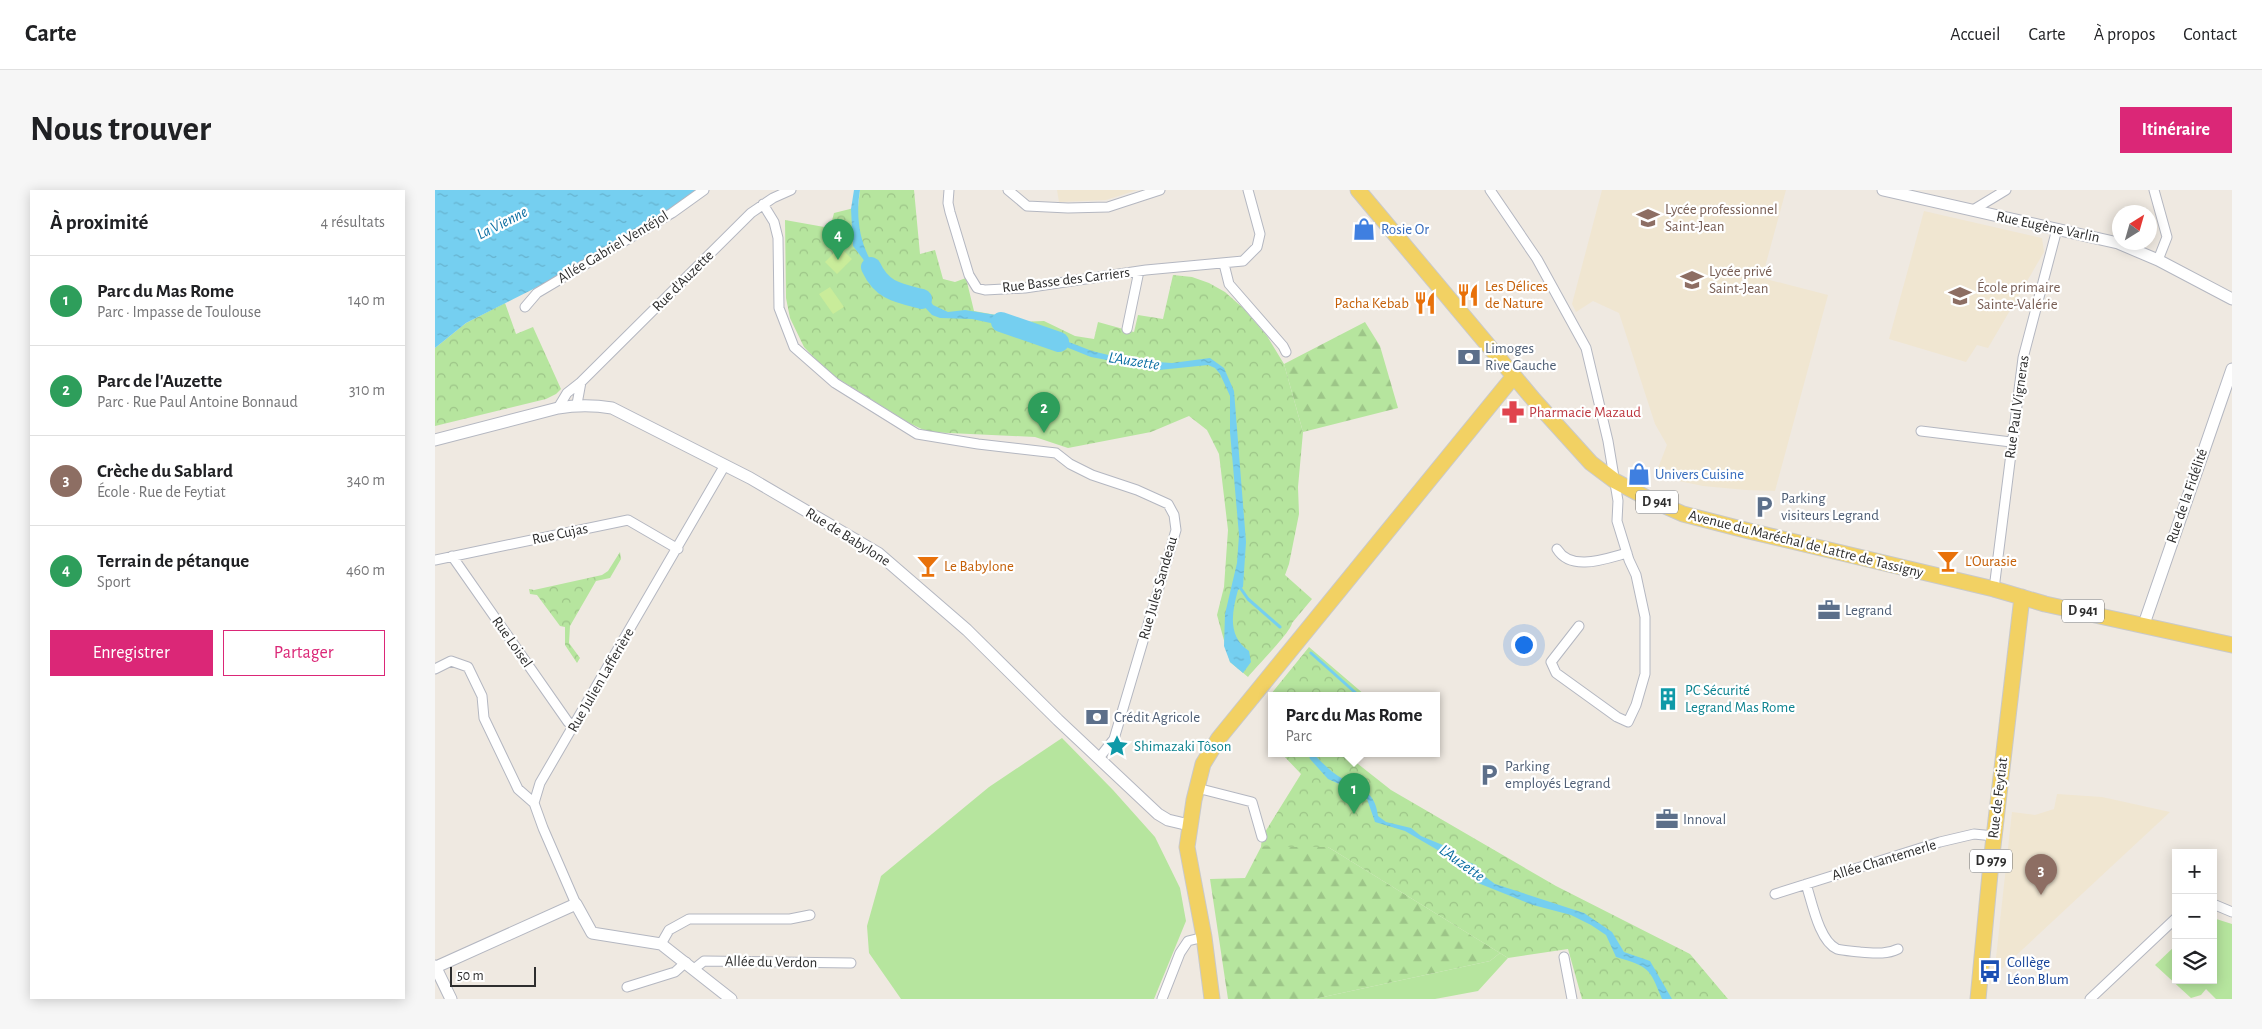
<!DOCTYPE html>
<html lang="fr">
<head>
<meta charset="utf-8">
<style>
	body { margin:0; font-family:"Alegreya Sans",sans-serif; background:#f6f6f6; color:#202124 }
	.controls { position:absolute; right:15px; bottom:15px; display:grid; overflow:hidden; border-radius:0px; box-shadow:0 2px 12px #0003 }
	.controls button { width:45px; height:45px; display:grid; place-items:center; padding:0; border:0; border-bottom:1px solid #e0e0e0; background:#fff; color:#202124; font:25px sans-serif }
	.compass { position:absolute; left:1677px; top:15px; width:45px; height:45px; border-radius:50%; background:#fff; box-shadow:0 2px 12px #0003; rotate:37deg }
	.scale { position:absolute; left:15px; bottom:12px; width:86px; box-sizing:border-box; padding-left:5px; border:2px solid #2e2e2e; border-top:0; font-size:14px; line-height:18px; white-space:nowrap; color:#2e2e2e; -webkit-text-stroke:4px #fff; paint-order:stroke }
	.you { position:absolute; left:1088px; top:454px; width:18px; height:18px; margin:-12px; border:4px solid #fff; border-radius:50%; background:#1a73e8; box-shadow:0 0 0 8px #1a73e833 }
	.badge { display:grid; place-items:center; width:32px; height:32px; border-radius:50%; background:#db2777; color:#fff; font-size:16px; font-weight:700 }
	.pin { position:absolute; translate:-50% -41px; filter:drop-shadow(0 1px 2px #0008) }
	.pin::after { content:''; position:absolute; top:26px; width:18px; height:15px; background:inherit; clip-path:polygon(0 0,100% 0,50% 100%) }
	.popup { position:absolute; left:833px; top:502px; width:172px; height:65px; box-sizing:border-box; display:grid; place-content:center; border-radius:0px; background:#fff; filter:drop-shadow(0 1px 4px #0005); font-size:16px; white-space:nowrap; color:#757577 }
	.popup b { font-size:19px; color:#202124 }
	.popup::after { content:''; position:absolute; left:50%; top:100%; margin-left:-10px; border:10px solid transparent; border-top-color:#fff }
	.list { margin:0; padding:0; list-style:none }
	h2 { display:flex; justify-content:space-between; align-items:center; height:65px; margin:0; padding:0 20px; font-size:21px }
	h2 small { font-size:16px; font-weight:400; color:#757577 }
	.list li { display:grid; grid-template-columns:32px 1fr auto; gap:15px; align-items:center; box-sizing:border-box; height:90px; padding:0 20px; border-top:1px solid #e0e0e0 }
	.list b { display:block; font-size:19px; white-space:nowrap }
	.list p { margin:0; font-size:16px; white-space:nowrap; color:#757577 }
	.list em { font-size:16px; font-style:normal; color:#757577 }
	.actions { display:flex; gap:10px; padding:15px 20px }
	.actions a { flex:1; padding:11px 0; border:1px solid #db2777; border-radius:0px; text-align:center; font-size:18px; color:#db2777 }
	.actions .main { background:#db2777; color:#fff }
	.icon { flex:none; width:28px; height:28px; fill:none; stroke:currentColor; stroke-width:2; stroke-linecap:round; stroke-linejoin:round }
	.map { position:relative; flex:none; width:1797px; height:809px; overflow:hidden; border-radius:0px }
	header { display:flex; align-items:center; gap:30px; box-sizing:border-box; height:70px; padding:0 25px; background:#fff; border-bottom:1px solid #e0e0e0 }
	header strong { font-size:24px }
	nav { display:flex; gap:28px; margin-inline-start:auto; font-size:18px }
	.intro { display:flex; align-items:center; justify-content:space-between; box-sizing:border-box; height:120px; padding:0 30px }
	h1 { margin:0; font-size:35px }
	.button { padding:12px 22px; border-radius:0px; background:#db2777; color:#fff; font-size:18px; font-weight:700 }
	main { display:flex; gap:30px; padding:0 30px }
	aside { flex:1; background:#fff; border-radius:0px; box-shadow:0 2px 12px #0003 }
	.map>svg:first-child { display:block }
</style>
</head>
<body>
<header>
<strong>Carte</strong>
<nav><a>Accueil</a><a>Carte</a><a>À propos</a><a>Contact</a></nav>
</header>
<div class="intro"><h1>Nous trouver</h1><a class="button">Itinéraire</a></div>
<main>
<aside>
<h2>À proximité<small>4 résultats</small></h2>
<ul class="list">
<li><span class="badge" style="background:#2e9e5b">1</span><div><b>Parc du Mas Rome</b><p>Parc · Impasse de Toulouse</p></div><em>140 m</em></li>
<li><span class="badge" style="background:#2e9e5b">2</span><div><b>Parc de l'Auzette</b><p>Parc · Rue Paul Antoine Bonnaud</p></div><em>310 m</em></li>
<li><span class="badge" style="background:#8d6e63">3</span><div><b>Crèche du Sablard</b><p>École · Rue de Feytiat</p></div><em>340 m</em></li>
<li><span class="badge" style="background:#2e9e5b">4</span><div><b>Terrain de pétanque</b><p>Sport</p></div><em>460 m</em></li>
</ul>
<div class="actions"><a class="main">Enregistrer</a><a>Partager</a></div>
</aside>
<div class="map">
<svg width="1797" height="809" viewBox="0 0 1797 809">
	<defs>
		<pattern id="forest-firs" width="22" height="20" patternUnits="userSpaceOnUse" patternTransform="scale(1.25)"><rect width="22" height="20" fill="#b6e59e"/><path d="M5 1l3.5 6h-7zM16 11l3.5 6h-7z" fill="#9dc588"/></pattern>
		<pattern id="park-crowns" width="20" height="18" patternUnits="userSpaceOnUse" patternTransform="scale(1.25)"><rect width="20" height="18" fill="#b6e59e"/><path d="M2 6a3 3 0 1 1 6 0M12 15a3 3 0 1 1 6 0" fill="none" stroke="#9dc588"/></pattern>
		<pattern id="water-ripples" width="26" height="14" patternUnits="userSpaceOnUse" patternTransform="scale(1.25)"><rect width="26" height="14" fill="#75cff0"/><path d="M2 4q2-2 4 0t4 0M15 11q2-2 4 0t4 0" fill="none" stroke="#66b2ce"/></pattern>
	</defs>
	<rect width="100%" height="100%" fill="#efe9e1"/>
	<!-- education -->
	<path fill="#f0e6d1" d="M622,0H702L671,10L624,12Z
		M1167,0H1351L1327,88L1393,105L1340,301L1311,300L1268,296L1220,286L1232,255L1220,234L1184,123L1158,111L1141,122L1137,114Z
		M1489,21L1607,48L1609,62L1553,158L1542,155L1531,172L1454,149Z
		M1622,604L1667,607L1735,622L1559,786L1577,622L1600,625L1619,619Z"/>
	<!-- grass -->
	<path fill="#b6e59e" d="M627,548L678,600L720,647L745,698L751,731L719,809H466L434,763L432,736L446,686L554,597Z
		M1778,728L1797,734V809H1781L1771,799L1766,805L1756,808L1720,775L1741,755V790H1778Z
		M1065,763L1073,768L1043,801L1000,809H879L1055,771Z"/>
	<!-- forest -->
	<path fill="url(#forest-firs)" d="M930,132L945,156L963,218L868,242L849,174Z
		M830,656L893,657L1065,763L1055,771L879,809H793L775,689L810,688L826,657Z"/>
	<!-- park -->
	<path fill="url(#park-crowns)" d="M425,0H479L485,64L500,60L508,89L520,92L531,88L539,121L567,126L583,132L609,131L640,146L659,149L663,132L699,142L703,125L728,129L738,85L757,87L774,93L790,102L808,118L832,146L849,174L868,242L863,297L864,324L854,374L850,385L877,409L857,433C856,442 821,477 813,487L795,472L782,425L789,397L793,340L784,264L772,240L754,226L716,242L633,258L600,247L493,242L474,233L394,183L369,157L355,128L351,108L350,30L395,38L399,23L423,17Z
		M70,113L81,144L98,137L126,199L121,204L111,209L0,236V158L31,133Z
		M185,362L186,369L175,388L161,391L135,436L134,453L145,468L142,473L130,455V437L125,436L102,405L95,404L94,399L99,400L167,385L173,381Z
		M874,457L930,505H836V508V504Z
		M851,563H917L918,570L956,600L1121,696L1255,764L1293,809H1147L1133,759L1073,768L893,657H826L827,647L866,584L848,565Z"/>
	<!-- pitch -->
	<path fill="#c9ec9a" d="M405,57L417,69L402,84L390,72Z
		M395,97L409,117L398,124L384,104Z"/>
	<!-- water -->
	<path fill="url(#water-ripples)" d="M0,0H263L233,23L142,77L31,133L0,158Z
		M419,0H425C419,35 428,72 456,95L448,100L439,90L428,69L418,56L416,19Z
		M465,99L492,105L498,115L513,122L530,120L567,126L583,132H591L592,145L574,137L537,129L505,128L497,125L485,112L455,105Z
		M600,139L657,161L694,170L737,173L775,168L789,178L799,201L811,352L808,397L803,400C797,422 792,446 814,461L816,472L808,483L795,472L789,456L790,424L802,373L804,345L795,242V206L785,184L780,178L773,175L724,180L656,167L631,157L598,148Z
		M873,563H878C886,572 897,583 908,589C927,600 940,601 943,626L951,632L976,638L986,646L1010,656L1026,669L1041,675L1048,685L1060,694L1149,723L1177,742L1189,762L1215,771L1237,809H1227C1214,777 1214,777 1181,767L1171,745L1156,735L1136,725L1098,715L1043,693L1018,669L970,641L940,632L932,609L922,602L893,589L875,569Z"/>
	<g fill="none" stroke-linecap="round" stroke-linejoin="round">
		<!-- stream -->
		<path stroke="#75cff0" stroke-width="3" d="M804,396L813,409L845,437
			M876,463L923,505"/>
		<!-- river -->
		<path stroke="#75cff0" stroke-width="20" d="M436,77C447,101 463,103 487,109
			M566,132L624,152"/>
		<defs>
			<path id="minor" d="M514,0L513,13L515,22L534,85L542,98L550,100L590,98L711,80L808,71L822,57L825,44L813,0
				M573,0L592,16L633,18L673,17L725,0
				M1055,0L1102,69L1151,158L1173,251L1183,311L1182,331L1194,370L1201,385L1210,427V484L1201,515L1193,532L1182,527L1121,483L1116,472L1144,436
				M1719,0L1732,47L1723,70
				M328,14L339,32L343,48L344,118L359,157L400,193L482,244L543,254L621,263L635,274L657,285L702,300L733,314L739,325L741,340L679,549L664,568
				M1538,20L1571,0
				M789,74L794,94L848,156L851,162
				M90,117L102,103L237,23L269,0
				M692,139L704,81
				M142,214L146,192
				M123,218L132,203L146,192L316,23L338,8L356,0
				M1486,241L1576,252
				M1122,359C1136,382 1170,369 1192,363
				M17,366L133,532L140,536
				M0,370L193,330L243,359
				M1559,399L1588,168L1622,39
				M0,479L16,471L33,477L47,506L49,528L83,599L99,613
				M762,598L817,612L827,647
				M1371,694C1377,712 1384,751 1402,759C1409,761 1418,761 1425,762C1439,763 1451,765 1463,759
				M1340,704L1505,652L1539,644L1559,646
				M141,714L108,638L99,613L105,593L290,275
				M1778,714L1797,722
				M226,754L234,740L254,729H355L375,725
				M1129,767L1137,809
				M259,779L269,771L416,773
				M192,797L240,782L251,772
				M727,809L745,763L753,751L769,747
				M1655,809L1741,728"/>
			<path id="tertiary" d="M1448,0L1683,53L1723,70L1797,109
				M0,250L123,218C142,215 158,215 177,218L315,288L443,363L532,440L623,530L723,624L733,630L754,635
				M1709,434L1797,179
				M0,776L16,809
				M1,777L141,714L157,743L226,754L296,809"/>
			<path id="primary" d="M923,0L1099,210L1156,273L1180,291L1212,308L1248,324L1314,341L1559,399L1610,414L1797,455
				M777,809L769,747L752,657L759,610L768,574L784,548L1079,186
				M1543,809L1556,673L1587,407"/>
		</defs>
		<!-- minor casing -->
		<use href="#minor" stroke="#b4b7c1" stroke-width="11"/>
		<!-- tertiary casing -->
		<use href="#tertiary" stroke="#b4b7c1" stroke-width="13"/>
		<!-- primary casing -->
		<use href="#primary" stroke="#c9c9c9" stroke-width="17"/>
		<!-- minor -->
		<use href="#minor" stroke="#fff" stroke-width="9"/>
		<!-- tertiary -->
		<use href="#tertiary" stroke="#fff" stroke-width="11"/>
		<!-- primary -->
		<use href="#primary" stroke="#f2d163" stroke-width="15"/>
	</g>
	<!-- icons -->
	<defs>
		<symbol id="school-bare" viewBox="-9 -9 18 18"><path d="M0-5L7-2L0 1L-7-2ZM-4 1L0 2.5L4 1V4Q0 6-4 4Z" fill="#8d6e63" stroke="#fff" stroke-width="2.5" paint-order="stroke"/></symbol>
		<symbol id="shop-bare" viewBox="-9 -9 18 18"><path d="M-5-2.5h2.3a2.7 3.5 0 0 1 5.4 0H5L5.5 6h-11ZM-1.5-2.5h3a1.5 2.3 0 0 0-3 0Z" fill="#3f7fe0" stroke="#fff" stroke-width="2.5" paint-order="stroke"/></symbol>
		<symbol id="restaurant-bare" viewBox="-9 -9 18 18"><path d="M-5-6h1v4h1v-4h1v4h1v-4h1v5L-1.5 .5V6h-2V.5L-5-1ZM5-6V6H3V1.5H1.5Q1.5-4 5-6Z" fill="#e8710a" stroke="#fff" stroke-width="2.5" paint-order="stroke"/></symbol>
		<symbol id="bank-bare" viewBox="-9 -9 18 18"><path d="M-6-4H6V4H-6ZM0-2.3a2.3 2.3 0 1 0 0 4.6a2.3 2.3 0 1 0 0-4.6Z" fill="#5c6f8a" stroke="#fff" stroke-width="2.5" paint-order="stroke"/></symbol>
		<symbol id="pharmacy-bare" viewBox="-9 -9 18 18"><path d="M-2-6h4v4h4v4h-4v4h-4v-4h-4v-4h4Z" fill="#e0444e" stroke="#fff" stroke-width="2.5" paint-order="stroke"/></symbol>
		<symbol id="parking-bare" viewBox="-9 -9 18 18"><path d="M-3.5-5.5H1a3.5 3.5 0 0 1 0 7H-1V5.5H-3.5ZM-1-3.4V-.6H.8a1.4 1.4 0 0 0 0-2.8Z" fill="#5c6f8a" stroke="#fff" stroke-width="2.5" paint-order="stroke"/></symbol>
		<symbol id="bar-bare" viewBox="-9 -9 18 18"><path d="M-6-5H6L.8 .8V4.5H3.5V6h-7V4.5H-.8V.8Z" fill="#e8710a" stroke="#fff" stroke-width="2.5" paint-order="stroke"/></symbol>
		<symbol id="office-bare" viewBox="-9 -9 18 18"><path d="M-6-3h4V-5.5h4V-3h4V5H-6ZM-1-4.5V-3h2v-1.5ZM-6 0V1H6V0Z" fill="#5c6f8a" stroke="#fff" stroke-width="2.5" paint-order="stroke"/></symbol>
		<symbol id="building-bare" viewBox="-9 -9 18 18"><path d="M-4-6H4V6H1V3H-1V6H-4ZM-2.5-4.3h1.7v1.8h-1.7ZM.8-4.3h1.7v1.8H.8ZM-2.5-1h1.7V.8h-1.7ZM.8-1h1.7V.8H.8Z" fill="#0f9aa8" stroke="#fff" stroke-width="2.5" paint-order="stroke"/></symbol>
		<symbol id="sight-bare" viewBox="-9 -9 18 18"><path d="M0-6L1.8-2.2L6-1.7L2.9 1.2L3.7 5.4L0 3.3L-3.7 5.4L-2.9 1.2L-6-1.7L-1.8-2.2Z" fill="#0f9aa8" stroke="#fff" stroke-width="2.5" paint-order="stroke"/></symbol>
		<symbol id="bus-bare" viewBox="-9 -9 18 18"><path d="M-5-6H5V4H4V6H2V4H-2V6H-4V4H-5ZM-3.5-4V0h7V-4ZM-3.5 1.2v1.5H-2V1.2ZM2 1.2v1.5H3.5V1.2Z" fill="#1a4fb4" stroke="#fff" stroke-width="2.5" paint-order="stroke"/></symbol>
	</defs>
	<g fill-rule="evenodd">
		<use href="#school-bare" x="1197" y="12" width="32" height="32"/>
		<use href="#shop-bare" x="913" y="23" width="32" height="32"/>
		<use href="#school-bare" x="1241" y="74" width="32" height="32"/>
		<use href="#restaurant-bare" x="1017" y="89" width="32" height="32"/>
		<use href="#school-bare" x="1509" y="90" width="32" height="32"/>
		<use href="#restaurant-bare" x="974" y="97" width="32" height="32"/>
		<use href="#bank-bare" x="1018" y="151" width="32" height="32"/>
		<use href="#pharmacy-bare" x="1062" y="206" width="32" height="32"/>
		<use href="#shop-bare" x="1188" y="268" width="32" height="32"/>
		<use href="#parking-bare" x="1313" y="301" width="32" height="32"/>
		<use href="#bar-bare" x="1497" y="355" width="32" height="32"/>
		<use href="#bar-bare" x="477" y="360" width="32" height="32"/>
		<use href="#office-bare" x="1378" y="404" width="32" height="32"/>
		<use href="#building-bare" x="1217" y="493" width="32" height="32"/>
		<use href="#bank-bare" x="646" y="511" width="32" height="32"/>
		<use href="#sight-bare" x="666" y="540" width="32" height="32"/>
		<use href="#parking-bare" x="1038" y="569" width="32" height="32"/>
		<use href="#office-bare" x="1216" y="613" width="32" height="32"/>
		<use href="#bus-bare" x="1539" y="765" width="32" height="32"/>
	</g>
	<g text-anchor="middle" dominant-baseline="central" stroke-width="4.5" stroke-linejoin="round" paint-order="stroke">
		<!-- shield labels -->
		<g fill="#fff" stroke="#6d6d6d" stroke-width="1">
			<rect x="1201" y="300.5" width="42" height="23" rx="4"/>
			<rect x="1627" y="409.5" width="42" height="23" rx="4"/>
			<rect x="1535" y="659.5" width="42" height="23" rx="4"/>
		</g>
		<g font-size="14" font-weight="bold" fill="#2e2e2e">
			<text x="1222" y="312">D 941</text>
			<text x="1648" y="421">D 941</text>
			<text x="1556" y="671">D 979</text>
		</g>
		<!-- education labels -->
		<g font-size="15" fill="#785e54" stroke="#fff" text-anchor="start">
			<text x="1230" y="19">Lycée professionnel<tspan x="1230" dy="17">Saint-Jean</tspan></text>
			<text x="1274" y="81">Lycée privé<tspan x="1274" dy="17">Saint-Jean</tspan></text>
			<text x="1542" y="97">École primaire<tspan x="1542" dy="17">Sainte-Valérie</tspan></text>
		</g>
		<!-- street labels -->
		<g font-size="15" fill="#2e2e2e" stroke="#fff">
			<text transform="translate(1613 37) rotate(12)">Rue Eugène Varlin</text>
			<text transform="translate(178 57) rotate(-31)">Allée Gabriel Ventéjol</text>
			<text transform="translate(631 90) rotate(-7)">Rue Basse des Carriers</text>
			<text transform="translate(248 91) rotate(-45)">Rue d'Auzette</text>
			<text transform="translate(1582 217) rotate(-82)">Rue Paul Vigneras</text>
			<text transform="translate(1752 306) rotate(-71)">Rue de la Fidélité</text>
			<text transform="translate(125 344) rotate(-12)">Rue Cujas</text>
			<text transform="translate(413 347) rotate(32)">Rue de Babylone</text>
			<text transform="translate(1371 354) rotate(14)">Avenue du Maréchal de Lattre de Tassigny</text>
			<text transform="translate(723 398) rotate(-74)">Rue Jules Sandeau</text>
			<text transform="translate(77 452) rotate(55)">Rue Loisel</text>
			<text transform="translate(166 490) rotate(-60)">Rue Julien Lafferière</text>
			<text transform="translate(1563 608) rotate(-83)">Rue de Feytiat</text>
			<text transform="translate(1449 670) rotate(-17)">Allée Chantemerle</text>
			<text transform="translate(336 772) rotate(1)">Allée du Verdon</text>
		</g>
		<!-- shop labels -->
		<g font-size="15" fill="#366cbe" stroke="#fff" text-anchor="start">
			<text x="946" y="39">Rosie Or</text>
			<text x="1220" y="284">Univers Cuisine</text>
		</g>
		<!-- food labels -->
		<g font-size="15" fill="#c56008" stroke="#fff" text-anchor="start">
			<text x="1050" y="96">Les Délices<tspan x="1050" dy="17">de Nature</tspan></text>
			<text x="974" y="113" text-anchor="end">Pacha Kebab</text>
			<text x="1530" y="371">L'Ourasie</text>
			<text x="509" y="376">Le Babylone</text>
		</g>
		<!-- service labels -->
		<g font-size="15" fill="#4e5e75" stroke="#fff" text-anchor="start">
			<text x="1050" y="158">Limoges<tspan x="1050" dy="17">Rive Gauche</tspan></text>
			<text x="1346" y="308">Parking<tspan x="1346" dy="17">visiteurs Legrand</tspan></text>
			<text x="1410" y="420">Legrand</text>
			<text x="679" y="527">Crédit Agricole</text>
			<text x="1070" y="576">Parking<tspan x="1070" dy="17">employés Legrand</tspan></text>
			<text x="1248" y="629">Innoval</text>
		</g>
		<!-- health labels -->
		<g font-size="15" fill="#be3a42" stroke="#fff" text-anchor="start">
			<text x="1094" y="222">Pharmacie Mazaud</text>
		</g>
		<!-- culture labels -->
		<g font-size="15" fill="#0d838f" stroke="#fff" text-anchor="start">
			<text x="1250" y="500">PC Sécurité<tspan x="1250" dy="17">Legrand Mas Rome</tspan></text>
			<text x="699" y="556">Shimazaki Tôson</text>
		</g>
		<!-- transit labels -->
		<g font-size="15" fill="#164399" stroke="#fff" text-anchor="start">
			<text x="1572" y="772">Collège<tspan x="1572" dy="17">Léon Blum</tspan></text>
		</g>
		<!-- water labels -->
		<g font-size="16" font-style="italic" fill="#0d6fa3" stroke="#fff">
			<text transform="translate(67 33) rotate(-27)">La Vienne</text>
			<text transform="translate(699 171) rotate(9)">L'Auzette</text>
			<text transform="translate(1027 673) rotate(36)">L'Auzette</text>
		</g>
	</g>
</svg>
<div class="controls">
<button>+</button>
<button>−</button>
<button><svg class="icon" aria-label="layers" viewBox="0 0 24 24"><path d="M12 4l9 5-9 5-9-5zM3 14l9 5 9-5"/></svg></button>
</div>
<svg class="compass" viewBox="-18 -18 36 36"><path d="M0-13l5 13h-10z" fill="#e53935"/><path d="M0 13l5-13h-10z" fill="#757577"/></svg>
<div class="scale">50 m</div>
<div class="you"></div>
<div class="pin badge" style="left:919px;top:624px;background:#2e9e5b">1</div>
<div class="popup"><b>Parc du Mas Rome</b>Parc</div>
<div class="pin badge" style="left:609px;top:243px;background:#2e9e5b">2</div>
<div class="pin badge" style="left:1606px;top:705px;background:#8d6e63">3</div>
<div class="pin badge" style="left:403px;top:70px;background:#2e9e5b">4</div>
</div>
</main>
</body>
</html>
